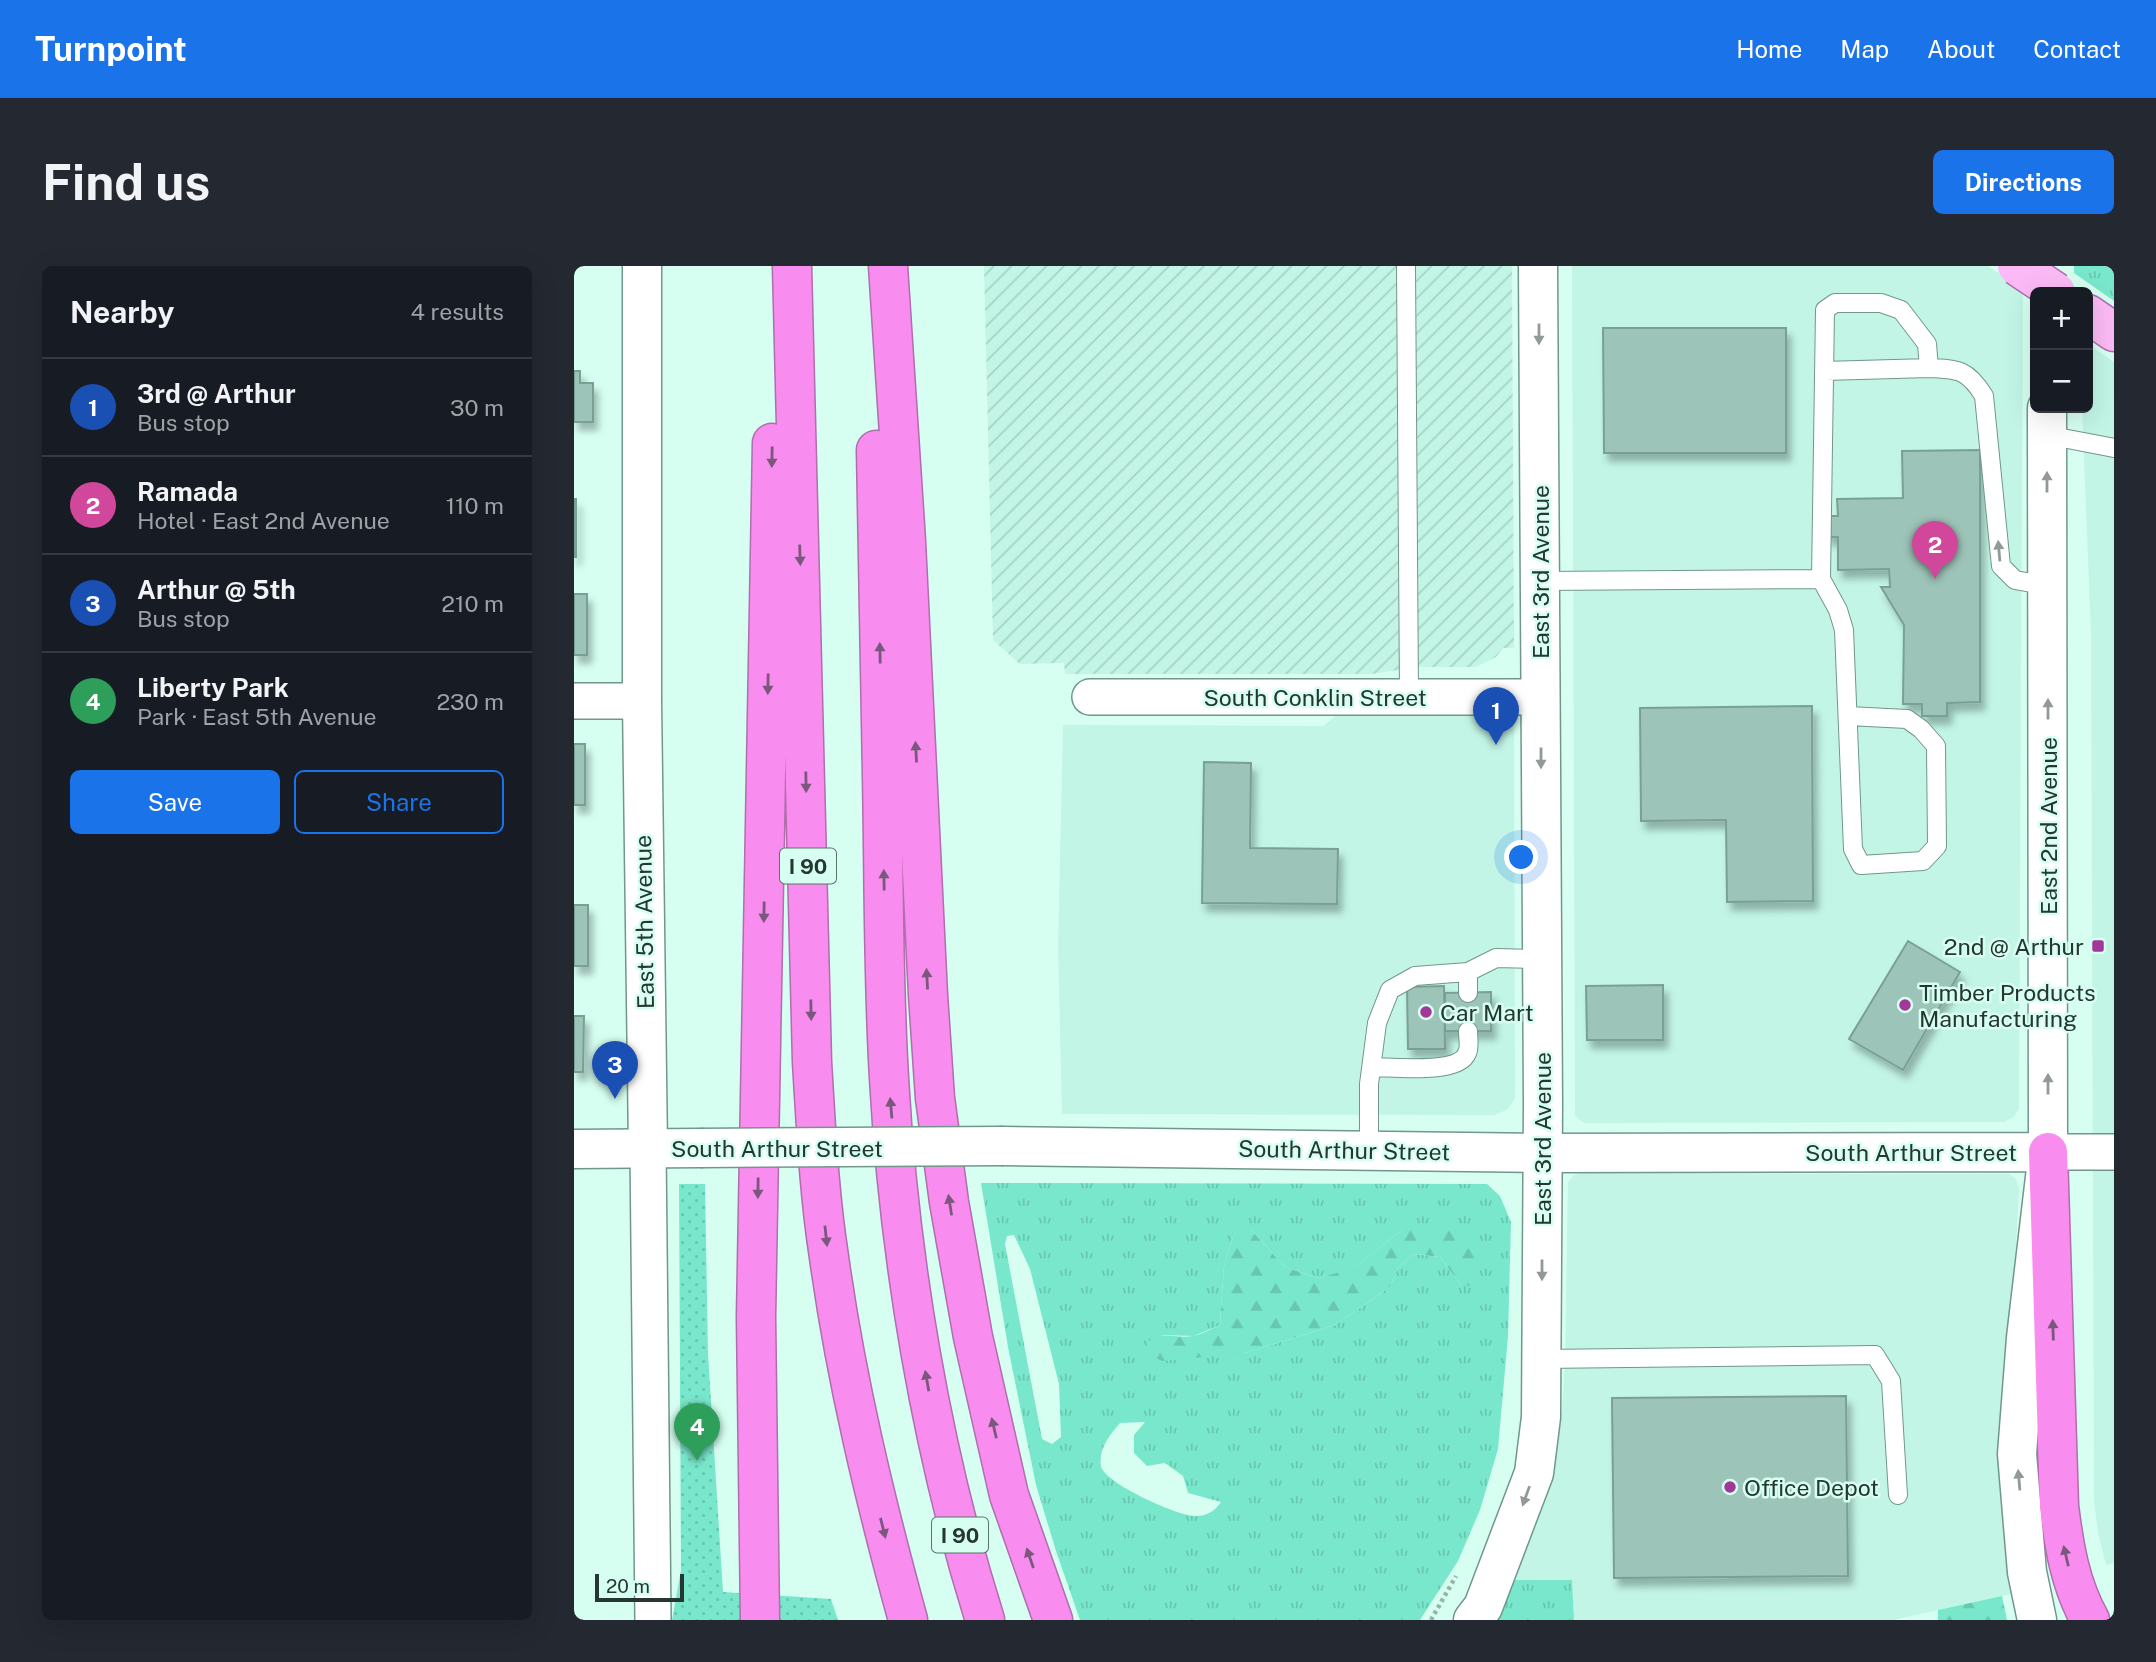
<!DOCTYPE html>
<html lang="en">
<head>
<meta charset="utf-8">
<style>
	body { margin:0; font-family:"Public Sans",sans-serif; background:#242831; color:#f1f3f6 }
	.controls { position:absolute; right:21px; top:21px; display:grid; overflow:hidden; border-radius:10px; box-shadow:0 7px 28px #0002 }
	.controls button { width:63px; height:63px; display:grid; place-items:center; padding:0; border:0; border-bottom:2px solid #363941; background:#171b24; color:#f1f3f6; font:35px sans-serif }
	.scale { position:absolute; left:21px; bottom:18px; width:89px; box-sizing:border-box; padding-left:7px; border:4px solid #263631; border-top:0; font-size:19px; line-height:24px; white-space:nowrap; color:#263631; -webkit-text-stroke:5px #d6fff2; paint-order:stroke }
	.you { position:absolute; left:948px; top:592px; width:24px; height:24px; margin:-18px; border:5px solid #fff; border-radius:50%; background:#1a73e8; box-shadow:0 0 0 10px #1a73e833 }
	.badge { display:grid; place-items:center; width:46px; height:46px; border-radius:50%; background:#1a73e8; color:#fff; font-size:23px; font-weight:700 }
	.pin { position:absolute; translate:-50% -58px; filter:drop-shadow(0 2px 4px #0008) }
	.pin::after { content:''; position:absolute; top:37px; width:24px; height:21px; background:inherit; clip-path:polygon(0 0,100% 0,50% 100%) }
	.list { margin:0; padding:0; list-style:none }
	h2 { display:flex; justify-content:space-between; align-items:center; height:91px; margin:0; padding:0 28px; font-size:30px }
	h2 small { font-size:23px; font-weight:400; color:#9ea1a6 }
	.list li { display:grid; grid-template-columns:46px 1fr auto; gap:21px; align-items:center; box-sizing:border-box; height:98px; padding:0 28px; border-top:2px solid #363941 }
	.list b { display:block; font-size:26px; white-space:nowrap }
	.list p { margin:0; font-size:23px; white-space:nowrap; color:#9ea1a6 }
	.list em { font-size:23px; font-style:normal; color:#9ea1a6 }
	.actions { display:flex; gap:14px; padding:21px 28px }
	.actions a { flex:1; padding:16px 0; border:2px solid #1a73e8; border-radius:10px; text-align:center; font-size:24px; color:#1a73e8 }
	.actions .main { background:#1a73e8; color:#fff }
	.map { position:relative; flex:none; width:1540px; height:1354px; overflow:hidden; border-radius:10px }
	header { display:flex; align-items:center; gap:42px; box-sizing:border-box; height:98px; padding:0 35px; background:#1a73e8; color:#fff }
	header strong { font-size:33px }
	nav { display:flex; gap:38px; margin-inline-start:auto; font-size:24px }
	.intro { display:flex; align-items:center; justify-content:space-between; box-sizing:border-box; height:168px; padding:0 42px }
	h1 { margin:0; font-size:49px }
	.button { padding:18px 32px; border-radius:10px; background:#1a73e8; color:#fff; font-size:24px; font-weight:700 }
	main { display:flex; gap:42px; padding:0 42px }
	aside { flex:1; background:#171b24; border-radius:10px; box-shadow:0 7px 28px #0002 }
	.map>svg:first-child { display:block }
</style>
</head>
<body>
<header>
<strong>Turnpoint</strong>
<nav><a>Home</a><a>Map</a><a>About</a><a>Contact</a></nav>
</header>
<div class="intro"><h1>Find us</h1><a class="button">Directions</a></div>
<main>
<aside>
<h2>Nearby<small>4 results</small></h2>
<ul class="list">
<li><span class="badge" style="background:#1a4fb4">1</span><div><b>3rd @ Arthur</b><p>Bus stop</p></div><em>30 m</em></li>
<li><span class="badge" style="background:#d1479c">2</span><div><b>Ramada</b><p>Hotel · East 2nd Avenue</p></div><em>110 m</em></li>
<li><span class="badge" style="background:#1a4fb4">3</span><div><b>Arthur @ 5th</b><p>Bus stop</p></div><em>210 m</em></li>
<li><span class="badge" style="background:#2e9e5b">4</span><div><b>Liberty Park</b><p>Park · East 5th Avenue</p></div><em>230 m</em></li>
</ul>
<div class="actions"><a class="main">Save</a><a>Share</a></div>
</aside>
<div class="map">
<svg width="1540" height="1354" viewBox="0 0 1540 1354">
	<defs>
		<pattern id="industrial-furrows" width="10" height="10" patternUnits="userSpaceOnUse" patternTransform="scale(1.75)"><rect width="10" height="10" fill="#c2f5e6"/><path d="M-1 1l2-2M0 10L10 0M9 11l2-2" fill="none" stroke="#a7d3c6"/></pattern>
		<pattern id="grass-tufts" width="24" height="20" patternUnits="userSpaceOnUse" patternTransform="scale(1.75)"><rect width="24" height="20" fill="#79e7cb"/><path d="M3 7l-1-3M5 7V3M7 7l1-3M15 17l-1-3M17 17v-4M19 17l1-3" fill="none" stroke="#68c7af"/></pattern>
		<pattern id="forest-firs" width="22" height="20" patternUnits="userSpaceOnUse" patternTransform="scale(1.75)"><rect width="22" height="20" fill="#79e7cb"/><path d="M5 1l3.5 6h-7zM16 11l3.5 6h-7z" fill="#68c7af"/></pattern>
		<pattern id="park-dots" width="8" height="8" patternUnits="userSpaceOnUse" patternTransform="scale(1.75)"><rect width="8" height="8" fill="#79e7cb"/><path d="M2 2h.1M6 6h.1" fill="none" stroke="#68c7af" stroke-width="1.8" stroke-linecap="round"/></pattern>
		<filter id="shadow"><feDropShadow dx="4.5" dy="8" stdDeviation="3.5" flood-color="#0004"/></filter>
	</defs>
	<rect width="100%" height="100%" fill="#d6fff2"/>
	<!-- built -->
	<path fill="#c2f5e6" d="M998,0H1414L1449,24L1445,843L1440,851L1430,856L1011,857L1005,854L1001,849Z
		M1514,78L1540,96V1297L1532,1299L1524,1267L1520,1235L1517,368L1508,142H1514Z
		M763,449H940L941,832L934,843L921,849L488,848L484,681L489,459L749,460Z
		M1006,907L1435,908L1442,913L1445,923L1428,1229L1431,1291L1437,1328L1319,1354H1000L998,1314H940L976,1213L988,1145L991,1095L994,916L999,910Z"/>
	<!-- industrial -->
	<path fill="url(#industrial-furrows)" d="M410,0H938L940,382H929L922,391L902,401H844L798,408H491L490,397L446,398L419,374Z"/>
	<!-- grass -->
	<path fill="url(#grass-tufts)" fill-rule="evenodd" d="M1500,0H1540V35L1500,7Z
		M407,917L913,918L926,930L937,956L934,1070L924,1183L906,1244L884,1295L846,1354H506L482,1285L462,1219L434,1081ZM677,964L711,1001L744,1012L779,1003L828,964L906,1011L887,1019L866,991L839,988L824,1002L816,1021L761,1059L671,1087L586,1069L620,1070L646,1059L650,1000L660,967ZM440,969L456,1003L485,1118L487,1171L478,1178L468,1173L431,978L433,970ZM571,1156L560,1169V1187L573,1200L591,1197L609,1210L614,1227L647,1236C641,1245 632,1251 620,1250C602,1249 530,1217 527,1200C524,1183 536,1169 546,1157Z
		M940,1314H998L1000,1354H919Z"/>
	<!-- forest -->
	<path fill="url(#forest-firs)" d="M860,958L897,975L906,1012L900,1020L887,1019L866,991L839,988L824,1002L816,1021L761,1059L671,1087L588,1095L568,1085C581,1060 598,1074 619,1070C628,1069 638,1062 646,1059L650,1000L660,967L670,961L677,964L711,1001L744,1012L780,1002L828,964Z
		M1428,1330L1433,1354H1364V1344Z"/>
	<!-- park -->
	<path fill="url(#park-dots)" d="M105,918H131L134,1087L149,1326L257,1333L264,1354H98L107,1304Z"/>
	<!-- building -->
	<path fill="#9dc4b8" stroke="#7aa095" stroke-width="2" filter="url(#shadow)" d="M1029,62H1212V187H1030Z
		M0,105H6V117H19V156H0Z
		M1406,184V436L1373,437V450H1348V438H1329L1330,359L1307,321H1316L1315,303L1264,304V271H1252V250H1264L1263,233L1329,232L1328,185Z
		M0,233H2V291H0Z
		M0,328H13V389H0Z
		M1238,440L1239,635L1153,636L1152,554L1067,555L1066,442Z
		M0,478H11V539H0Z
		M630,496L677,497L676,582L764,583L763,638L628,637Z
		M0,639H14V700H0Z
		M1334,675L1386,706L1329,804L1275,773Z
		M1089,719V774H1013L1012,720Z
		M870,720L871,783H834L833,721Z
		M917,726V765H871V727Z
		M0,750H10L9,806H0Z
		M1272,1130L1274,1310L1040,1312L1038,1132Z"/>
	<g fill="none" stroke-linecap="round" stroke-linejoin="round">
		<defs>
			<path id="service" d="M832,0L835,431
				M1355,102C1385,103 1394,104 1410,130L1427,300L1441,314L1474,320
				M1473,169L1540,182
				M1247,313L1251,44L1261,37H1307L1327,44L1353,78L1355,102L1250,105
				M966,315L1247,313L1264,344L1270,364L1279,583L1287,599L1349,595L1363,580L1362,480L1347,463L1333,453L1274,450
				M894,727V706
				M798,801C818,801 885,809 893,787C896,782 894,771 894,765
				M795,885V818L803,757L816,724L841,710L894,706L922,692L968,693
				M967,1093L1301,1089L1317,1115L1324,1229"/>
			<path id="minor" d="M516,431H967
				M0,435H68
				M74,883L79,1354
				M1474,886H1540"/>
			<path id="tertiary" d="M68,0V435L74,883"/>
			<path id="secondary" d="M429,880L969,887L1474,886
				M0,883L126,882
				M899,1354L909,1341L960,1207L967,1151L969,838L964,0
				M1463,1354L1453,1306L1443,1188L1452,1072L1474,886L1473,142"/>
			<path id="primary" d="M1514,48L1540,66"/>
			<path id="motorway" d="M218,0L238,796C242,861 245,927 255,991C272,1114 301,1234 334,1354
				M314,0L332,275L354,729L361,832L375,936L399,1071L435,1229L479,1354
				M302,184C304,293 306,401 308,510C310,611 309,712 315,812C325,992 357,1183 411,1354
				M1474,886L1485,1240C1490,1280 1496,1318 1516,1354
				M186,1354L182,1051L198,177"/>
		</defs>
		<!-- service casing -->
		<use href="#service" stroke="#71978c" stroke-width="20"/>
		<!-- minor casing -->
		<use href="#minor" stroke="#71978c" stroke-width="38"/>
		<!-- tertiary casing -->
		<use href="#tertiary" stroke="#71978c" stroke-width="41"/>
		<!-- secondary casing -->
		<use href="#secondary" stroke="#71978c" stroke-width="41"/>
		<!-- primary casing -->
		<use href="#primary" stroke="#af6eac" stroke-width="41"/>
		<!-- motorway casing -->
		<use href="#motorway" stroke="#af6eac" stroke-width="41"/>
		<!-- path -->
		<path stroke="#94b4aa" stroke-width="4.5" stroke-dasharray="3.5 3.5" stroke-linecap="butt" d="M857,1354L882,1310"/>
		<!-- service -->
		<use href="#service" stroke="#fff" stroke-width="18"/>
		<!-- minor -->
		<use href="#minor" stroke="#fff" stroke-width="35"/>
		<!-- tertiary -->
		<use href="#tertiary" stroke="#fff" stroke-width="38"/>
		<!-- secondary -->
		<use href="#secondary" stroke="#fff" stroke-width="38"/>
		<!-- primary -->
		<use href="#primary" stroke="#fbbaf5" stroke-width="38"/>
		<!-- motorway -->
		<use href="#motorway" stroke="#f98cef" stroke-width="38"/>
		<defs>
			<path id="secondary-bridge" d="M126,882L429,880"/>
			<path id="primary-bridge" d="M1443,0L1482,26"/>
		</defs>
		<!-- secondary-bridge casing -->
		<use href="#secondary-bridge" stroke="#71978c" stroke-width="41" stroke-linecap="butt"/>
		<!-- primary-bridge casing -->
		<use href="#primary-bridge" stroke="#af6eac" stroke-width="41" stroke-linecap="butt"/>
		<!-- secondary-bridge -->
		<use href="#secondary-bridge" stroke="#fff" stroke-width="38"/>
		<!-- primary-bridge -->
		<use href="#primary-bridge" stroke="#fbbaf5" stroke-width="38"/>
	</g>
	<!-- one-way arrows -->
	<defs><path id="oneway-solid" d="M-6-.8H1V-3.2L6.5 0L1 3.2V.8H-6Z" transform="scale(1.75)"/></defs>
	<g fill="#929a98">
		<use href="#oneway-solid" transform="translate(965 68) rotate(90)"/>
		<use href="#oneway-solid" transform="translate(1473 216) rotate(-90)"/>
		<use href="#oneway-solid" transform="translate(1425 285) rotate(-95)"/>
		<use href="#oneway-solid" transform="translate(1474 443) rotate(-90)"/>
		<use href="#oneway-solid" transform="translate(967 492) rotate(90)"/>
		<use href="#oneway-solid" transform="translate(1474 818) rotate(-90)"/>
		<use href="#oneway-solid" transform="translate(968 1004) rotate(90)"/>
		<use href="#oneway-solid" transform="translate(1445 1214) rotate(-95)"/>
		<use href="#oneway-solid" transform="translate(952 1230) rotate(110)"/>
	</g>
	<g fill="#7a587d">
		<use href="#oneway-solid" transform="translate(198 191) rotate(91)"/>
		<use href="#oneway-solid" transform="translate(226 289) rotate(88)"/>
		<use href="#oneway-solid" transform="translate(306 387) rotate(-91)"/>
		<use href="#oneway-solid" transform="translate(194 418) rotate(91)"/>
		<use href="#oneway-solid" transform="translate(342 486) rotate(-93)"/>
		<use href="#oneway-solid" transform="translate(232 516) rotate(89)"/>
		<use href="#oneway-solid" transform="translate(310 614) rotate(-91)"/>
		<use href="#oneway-solid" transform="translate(190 646) rotate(91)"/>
		<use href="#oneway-solid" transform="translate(353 713) rotate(-93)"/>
		<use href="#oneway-solid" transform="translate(237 744) rotate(89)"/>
		<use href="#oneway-solid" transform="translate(317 842) rotate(-95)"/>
		<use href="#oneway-solid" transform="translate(184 922) rotate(91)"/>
		<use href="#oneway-solid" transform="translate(376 939) rotate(-99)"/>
		<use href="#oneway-solid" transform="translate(252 970) rotate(84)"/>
		<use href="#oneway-solid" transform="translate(1479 1064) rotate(-92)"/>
		<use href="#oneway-solid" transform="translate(353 1115) rotate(-100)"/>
		<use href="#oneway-solid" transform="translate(420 1162) rotate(-103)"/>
		<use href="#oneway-solid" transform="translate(309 1262) rotate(76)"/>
		<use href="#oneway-solid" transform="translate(1492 1290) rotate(-103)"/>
		<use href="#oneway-solid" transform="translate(456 1292) rotate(-109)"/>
	</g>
	<!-- markers -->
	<g fill="#a1389a" stroke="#d6fff2" stroke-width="2.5">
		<rect x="1517" y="673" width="14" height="14" rx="3.5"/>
		<circle cx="1331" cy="739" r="7"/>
		<circle cx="852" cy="746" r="7"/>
		<circle cx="1156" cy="1221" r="7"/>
	</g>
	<g text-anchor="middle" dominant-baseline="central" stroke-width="5" stroke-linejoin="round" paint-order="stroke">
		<!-- shield labels -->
		<g fill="#d6fff2" stroke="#5b726b" stroke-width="2">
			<rect x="206" y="582.5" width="56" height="35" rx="5"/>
			<rect x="358" y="1251.5" width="56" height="35" rx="5"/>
		</g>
		<g font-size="21" font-weight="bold" fill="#263631">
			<text x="234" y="600">I 90</text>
			<text x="386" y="1269">I 90</text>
		</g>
		<!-- street labels -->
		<g font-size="23" fill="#263631" stroke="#d6fff2">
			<text transform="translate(966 306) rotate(-90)">East 3rd Avenue</text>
			<text x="741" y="431">South Conklin Street</text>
			<text transform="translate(1474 560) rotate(-90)">East 2nd Avenue</text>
			<text transform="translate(70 656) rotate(-91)">East 5th Avenue</text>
			<text transform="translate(968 873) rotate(-90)">East 3rd Avenue</text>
			<text x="203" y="882">South Arthur Street</text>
			<text transform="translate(770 884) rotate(1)">South Arthur Street</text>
			<text x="1337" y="886">South Arthur Street</text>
		</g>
		<!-- poi labels -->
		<g font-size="23" fill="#263631" stroke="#d6fff2" text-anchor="start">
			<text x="1510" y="680" text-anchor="end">2nd @ Arthur</text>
			<text x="1345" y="726">Timber Products<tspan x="1345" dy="26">Manufacturing</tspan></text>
			<text x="866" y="746">Car Mart</text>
			<text x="1170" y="1221">Office Depot</text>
		</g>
	</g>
</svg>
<div class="controls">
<button>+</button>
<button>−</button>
</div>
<div class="scale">20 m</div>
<div class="you"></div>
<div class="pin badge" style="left:922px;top:479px;background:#1a4fb4">1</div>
<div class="pin badge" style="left:1361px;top:313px;background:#d1479c">2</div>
<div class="pin badge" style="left:41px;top:833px;background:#1a4fb4">3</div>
<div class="pin badge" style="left:123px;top:1195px;background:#2e9e5b">4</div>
</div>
</main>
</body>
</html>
